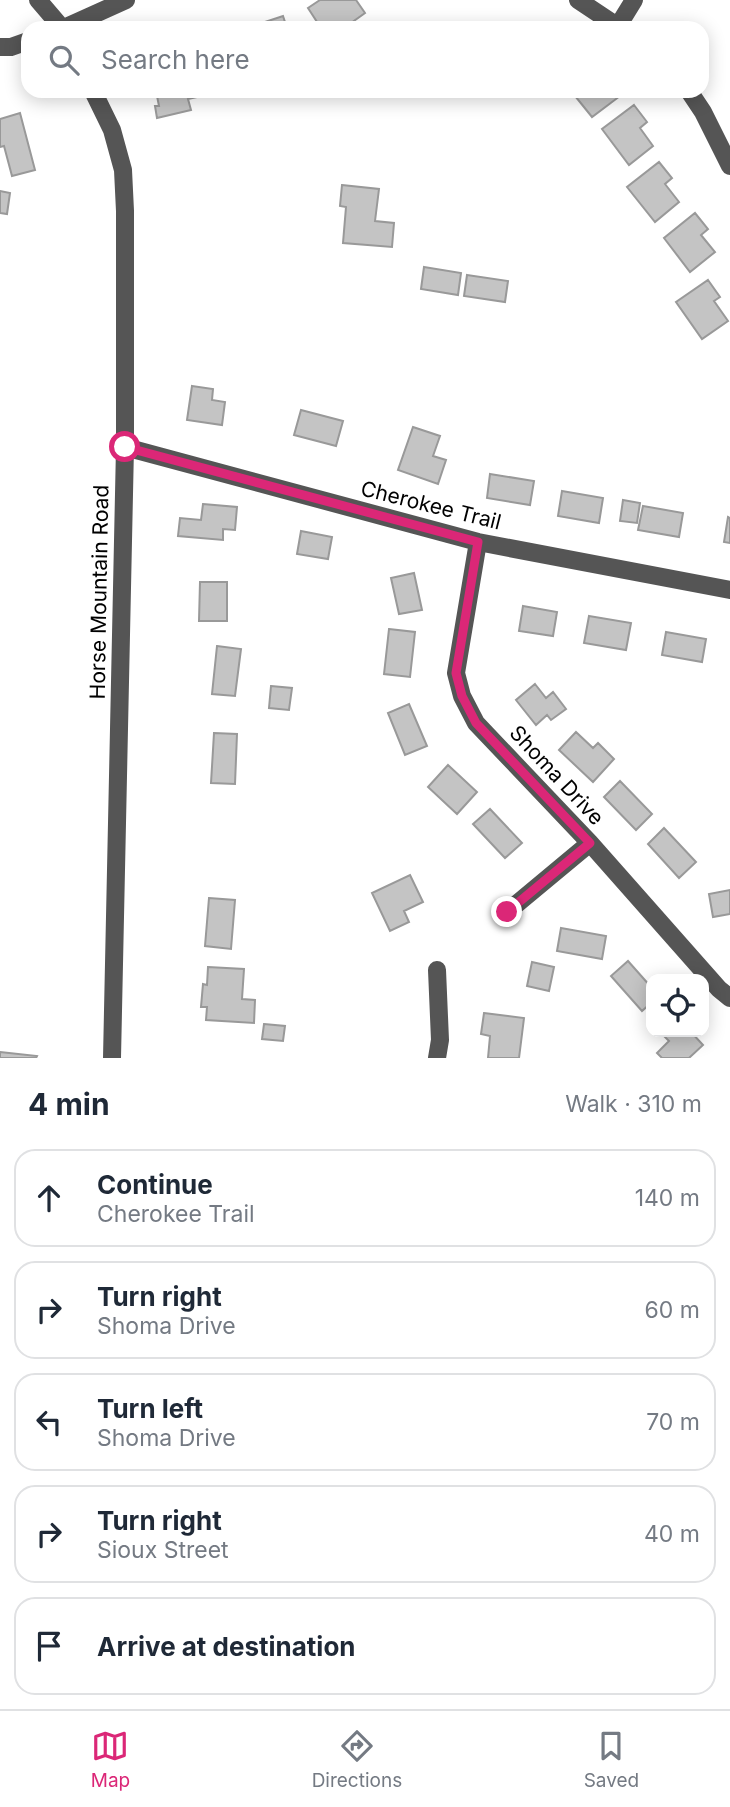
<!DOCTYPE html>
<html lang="en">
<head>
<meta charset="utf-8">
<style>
	body { margin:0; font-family:Inter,sans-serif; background:#f2f2f3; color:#1f2937 }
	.controls { position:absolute; right:21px; bottom:21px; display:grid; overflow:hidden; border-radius:14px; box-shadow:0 4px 18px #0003 }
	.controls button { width:63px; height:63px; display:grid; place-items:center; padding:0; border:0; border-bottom:2px solid #e0e1e3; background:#fff; color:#1f2937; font:35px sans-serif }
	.stop { position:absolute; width:21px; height:21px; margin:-16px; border:5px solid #db2777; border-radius:50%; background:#fff }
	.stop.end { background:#db2777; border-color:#fff; box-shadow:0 2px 7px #0008 }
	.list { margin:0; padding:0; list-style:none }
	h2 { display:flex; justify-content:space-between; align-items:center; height:91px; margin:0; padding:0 28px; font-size:30px }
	h2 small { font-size:23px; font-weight:400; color:#747a83 }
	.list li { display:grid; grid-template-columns:46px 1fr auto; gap:21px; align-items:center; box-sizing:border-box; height:98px; margin:0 14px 14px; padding:0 14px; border:2px solid #e0e1e3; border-radius:21px }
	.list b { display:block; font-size:26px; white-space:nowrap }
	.list p { margin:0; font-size:23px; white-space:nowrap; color:#747a83 }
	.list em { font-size:23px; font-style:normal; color:#747a83 }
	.icon { flex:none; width:38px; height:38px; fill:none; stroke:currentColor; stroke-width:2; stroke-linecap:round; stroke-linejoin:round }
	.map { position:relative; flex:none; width:730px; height:1058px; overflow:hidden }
	.search { position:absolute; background:#fff; box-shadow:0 4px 18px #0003; left:21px; right:21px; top:21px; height:77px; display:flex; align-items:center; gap:18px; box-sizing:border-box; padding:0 24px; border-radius:21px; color:#747a83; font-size:26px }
	.sheet { height:651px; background:#fff }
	nav { display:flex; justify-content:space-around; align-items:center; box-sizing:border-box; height:98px; border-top:2px solid #e0e1e3; background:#fff; font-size:19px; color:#747a83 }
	nav a { display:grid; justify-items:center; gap:4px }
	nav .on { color:#db2777 }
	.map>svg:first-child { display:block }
</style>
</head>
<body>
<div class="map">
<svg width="730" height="1058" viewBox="0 0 730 1058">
	<rect width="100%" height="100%" fill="#fff"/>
	<!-- building -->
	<path fill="#c4c4c4" stroke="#999" stroke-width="2" d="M320,0H356L365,13L344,28H321L308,8Z
		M283,16L287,28H263L262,23Z
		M156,91H195L197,97L188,99L191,110L157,118L155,106H159Z
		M571,91H622L624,93L592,117Z
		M634,105L647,122L640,128L653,146L629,165L602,129Z
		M20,113L35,170L12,176L4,146L0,147V119Z
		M659,162L672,178L665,184L679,202L655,222L627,187Z
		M342,185L379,189L375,221L394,223L392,247L343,243L346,207L340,206Z
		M0,191L10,193L7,214L0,213Z
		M695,213L708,229L701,235L715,252L690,272L664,238Z
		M424,267L461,273L458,295L421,289Z
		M467,275L508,281L505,302L464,296Z
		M708,280L720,297L714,301L728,321L702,339L676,302Z
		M192,386L213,389L212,400L225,402L222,425L187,420Z
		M301,410L343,421L336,446L294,435Z
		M413,427L440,436L433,456L446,460L438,484L398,470Z
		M490,474L534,481L530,505L487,498Z
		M562,491L603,498L599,523L558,516Z
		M623,500L640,503L637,523L620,521Z
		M203,504L237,507L235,530L223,529V540L178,536L180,518L201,520Z
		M643,506L683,513L679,537L638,530Z
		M728,517L730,518V543L724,542Z
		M301,531L332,537L328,559L297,554Z
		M414,573L422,610L399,614L391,578Z
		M200,582H227V621H199Z
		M523,606L557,612L553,636L519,631Z
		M589,616L631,623L626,650L584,643Z
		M389,629L415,632L410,677L384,674Z
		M666,632L706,639L702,662L662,655Z
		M217,646L241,649L235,696L212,694Z
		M535,684L546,698L553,692L566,709L551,720L547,715L536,725L516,700Z
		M271,686L292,688L289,710L269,708Z
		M409,704L427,746L405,755L388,713Z
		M576,732L593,748L598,743L614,759L593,782L559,750Z
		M214,733L237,734L235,784L211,783Z
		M448,765L477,792L457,814L428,787Z
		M620,781L652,814L636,830L604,797Z
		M490,809L522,843L505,858L473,824Z
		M664,828L696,862L679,878L648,844Z
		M410,875L423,902L404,911L409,922L390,931L372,893Z
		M730,890V914L713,917L709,894Z
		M209,898L235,900L231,949L205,946Z
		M561,928L606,936L602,959L557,951Z
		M628,961L651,987V1003L642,1011L611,976Z
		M532,962L554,967L549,991L527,986Z
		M208,967L244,969L242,999L255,1000L254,1023L206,1020L207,1007H201L203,984L207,985Z
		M484,1013L524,1018L519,1058H488L490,1036L481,1034Z
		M264,1024L285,1026L283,1041L262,1039Z
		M660,1032H691L703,1045L689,1058H662L657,1053L669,1041Z
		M0,1052L37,1056L36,1058H0Z"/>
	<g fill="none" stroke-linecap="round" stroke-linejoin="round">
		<!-- minor -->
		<path stroke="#555" stroke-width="18" d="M38,0L62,28
			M578,0L620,28
			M618,26L634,0
			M64,28L126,0
			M0,47H11L28,41
			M93,91L112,130L123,170L125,211V447L112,1058
			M689,91L703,112L730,166
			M125,447L478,542L730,590
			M478,542L456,673L462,696L476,723L590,843L719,989L730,998
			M507,912L590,843
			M437,1058L440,1040L437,970"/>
	</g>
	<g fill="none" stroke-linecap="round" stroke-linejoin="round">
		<!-- route -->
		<path stroke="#db2777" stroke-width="9" d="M125,447L478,542L456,673L462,696L476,723L590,843L507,912"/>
	</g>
	<g text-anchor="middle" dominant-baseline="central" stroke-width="5" stroke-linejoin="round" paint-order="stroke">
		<!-- street labels -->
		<g font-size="21" fill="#000" stroke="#fff">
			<text transform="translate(431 505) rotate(14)">Cherokee Trail</text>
			<text transform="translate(99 592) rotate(-89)">Horse Mountain Road</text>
			<text transform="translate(557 775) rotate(47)">Shoma Drive</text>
		</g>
	</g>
</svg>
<div class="controls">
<button><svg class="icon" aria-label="locate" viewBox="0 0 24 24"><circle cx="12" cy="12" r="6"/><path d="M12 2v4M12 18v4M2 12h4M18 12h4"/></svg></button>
</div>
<div class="stop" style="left:125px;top:447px"></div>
<div class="stop end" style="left:507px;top:912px"></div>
<div class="search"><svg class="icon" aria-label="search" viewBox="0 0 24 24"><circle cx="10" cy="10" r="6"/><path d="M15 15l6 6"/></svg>Search here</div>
</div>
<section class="sheet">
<h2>4 min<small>Walk · 310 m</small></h2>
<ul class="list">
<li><svg class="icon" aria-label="ahead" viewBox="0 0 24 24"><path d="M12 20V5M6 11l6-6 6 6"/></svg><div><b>Continue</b><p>Cherokee Trail</p></div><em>140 m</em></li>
<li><svg class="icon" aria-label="right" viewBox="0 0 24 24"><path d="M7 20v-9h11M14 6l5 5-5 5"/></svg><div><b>Turn right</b><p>Shoma Drive</p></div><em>60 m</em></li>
<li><svg class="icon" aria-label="left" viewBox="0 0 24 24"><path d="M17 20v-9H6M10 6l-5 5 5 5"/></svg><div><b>Turn left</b><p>Shoma Drive</p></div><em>70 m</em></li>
<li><svg class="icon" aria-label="right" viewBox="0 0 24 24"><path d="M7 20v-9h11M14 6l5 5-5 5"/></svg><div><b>Turn right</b><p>Sioux Street</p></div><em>40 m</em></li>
<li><svg class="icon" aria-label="arrive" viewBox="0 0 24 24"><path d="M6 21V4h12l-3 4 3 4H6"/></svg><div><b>Arrive at destination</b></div></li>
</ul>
</section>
<nav>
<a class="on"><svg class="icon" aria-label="map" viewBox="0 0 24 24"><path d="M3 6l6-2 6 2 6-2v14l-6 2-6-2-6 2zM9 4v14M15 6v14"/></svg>Map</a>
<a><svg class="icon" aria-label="directions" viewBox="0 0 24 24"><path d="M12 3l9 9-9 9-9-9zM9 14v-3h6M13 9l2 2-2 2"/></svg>Directions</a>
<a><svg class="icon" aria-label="saved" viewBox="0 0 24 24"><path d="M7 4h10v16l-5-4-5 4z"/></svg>Saved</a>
</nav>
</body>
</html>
